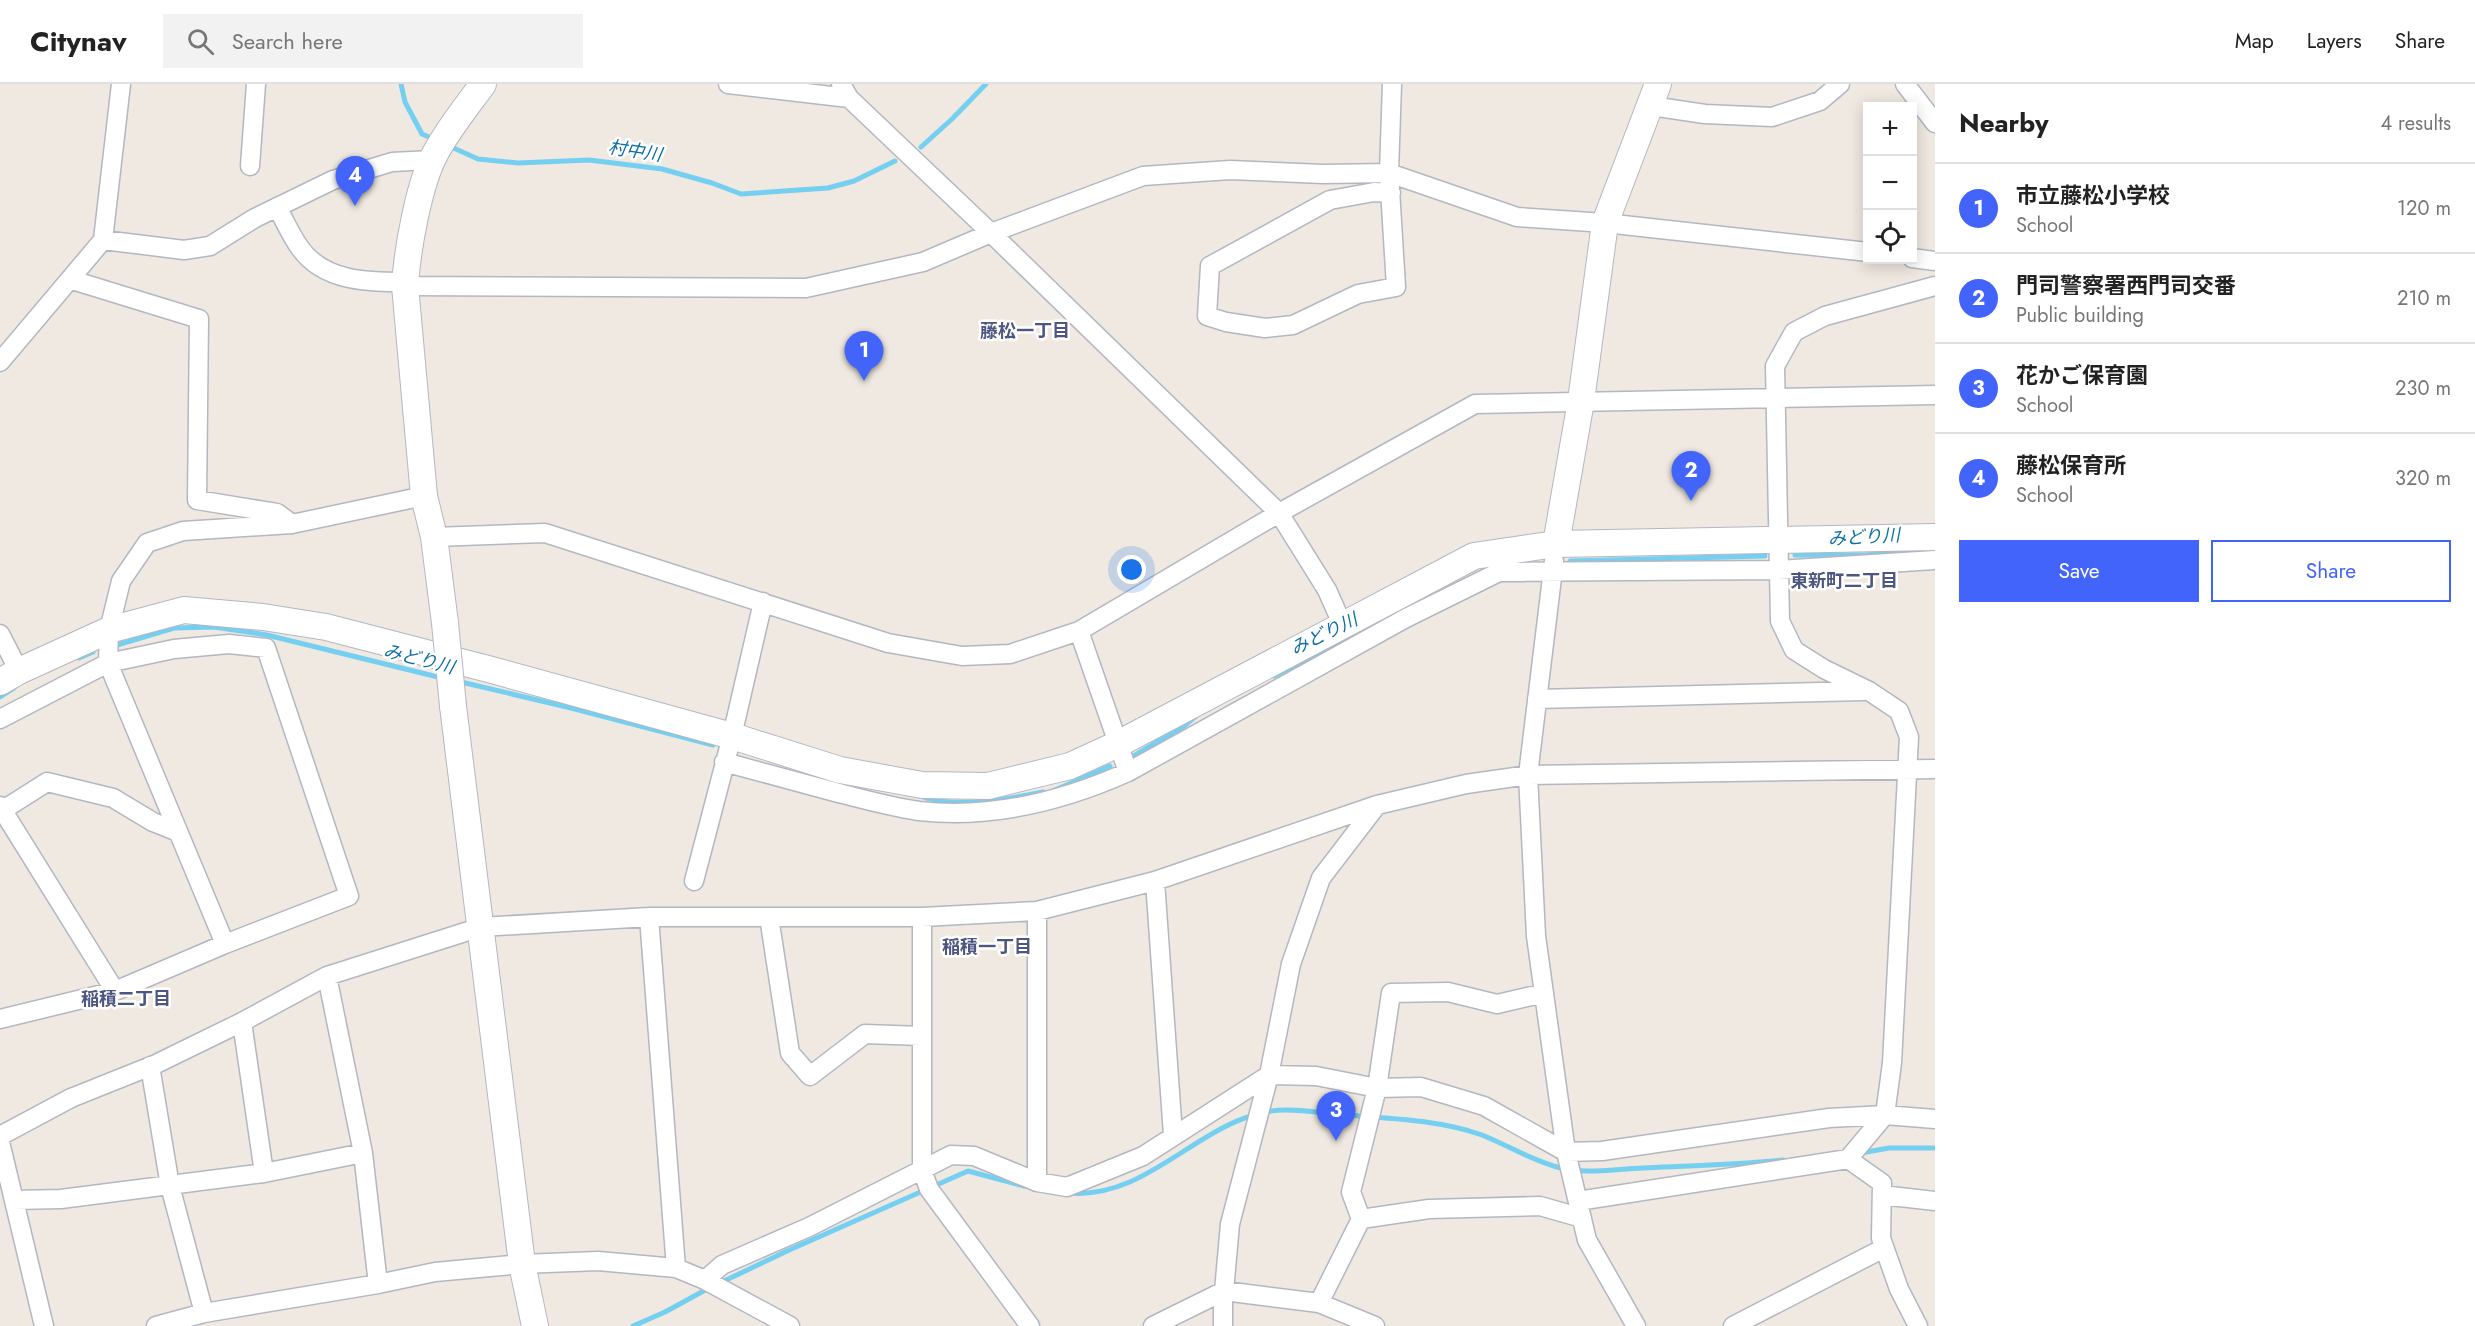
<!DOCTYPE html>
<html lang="en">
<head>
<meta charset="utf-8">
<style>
	body { margin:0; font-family:Jost,"Noto Sans JP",sans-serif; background:#f2f2f2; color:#222 }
	.controls { position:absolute; right:18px; top:18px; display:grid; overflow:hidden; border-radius:0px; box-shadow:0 3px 15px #0003 }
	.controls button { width:54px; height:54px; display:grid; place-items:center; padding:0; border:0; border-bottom:2px solid #e0e0e0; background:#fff; color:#222; font:30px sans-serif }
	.you { position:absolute; left:1132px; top:486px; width:21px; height:21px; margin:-15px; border:4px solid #fff; border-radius:50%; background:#1a73e8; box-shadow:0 0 0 9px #1a73e833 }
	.badge { display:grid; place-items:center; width:39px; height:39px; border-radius:50%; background:#4264fb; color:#fff; font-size:20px; font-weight:700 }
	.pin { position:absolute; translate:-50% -50px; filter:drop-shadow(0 2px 3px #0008) }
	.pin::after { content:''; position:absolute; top:32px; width:21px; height:18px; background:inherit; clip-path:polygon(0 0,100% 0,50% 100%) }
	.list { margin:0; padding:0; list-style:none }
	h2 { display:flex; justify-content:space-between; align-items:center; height:78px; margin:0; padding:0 24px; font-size:26px }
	h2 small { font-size:20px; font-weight:400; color:#767676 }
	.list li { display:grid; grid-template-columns:39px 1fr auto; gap:18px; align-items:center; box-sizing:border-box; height:90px; padding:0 24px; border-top:2px solid #e0e0e0 }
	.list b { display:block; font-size:22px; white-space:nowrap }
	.list p { margin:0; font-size:20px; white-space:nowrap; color:#767676 }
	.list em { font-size:20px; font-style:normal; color:#767676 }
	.actions { display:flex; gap:12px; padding:18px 24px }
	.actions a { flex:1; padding:14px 0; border:2px solid #4264fb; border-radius:0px; text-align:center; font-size:21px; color:#4264fb }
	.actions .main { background:#4264fb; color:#fff }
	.icon { flex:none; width:33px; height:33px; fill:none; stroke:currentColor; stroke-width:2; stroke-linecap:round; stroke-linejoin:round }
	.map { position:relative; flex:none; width:1935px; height:1242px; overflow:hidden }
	header { display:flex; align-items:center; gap:36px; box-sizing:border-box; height:84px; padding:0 30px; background:#fff; border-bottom:2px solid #e0e0e0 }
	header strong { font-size:28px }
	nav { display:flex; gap:33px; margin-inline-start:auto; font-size:21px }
	.search { width:420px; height:54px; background:#f2f2f2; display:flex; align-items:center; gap:15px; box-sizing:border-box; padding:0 21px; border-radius:0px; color:#767676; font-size:22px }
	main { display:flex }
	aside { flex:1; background:#fff }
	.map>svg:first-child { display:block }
</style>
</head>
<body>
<header>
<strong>Citynav</strong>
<div class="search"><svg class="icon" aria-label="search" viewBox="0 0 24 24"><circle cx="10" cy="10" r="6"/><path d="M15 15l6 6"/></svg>Search here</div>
<nav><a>Map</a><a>Layers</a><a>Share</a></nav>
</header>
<main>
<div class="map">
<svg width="1935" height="1242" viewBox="0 0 1935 1242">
	<rect width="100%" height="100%" fill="#efe9e1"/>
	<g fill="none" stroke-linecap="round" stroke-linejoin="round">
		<!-- stream -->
		<path stroke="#75cff0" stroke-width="5" d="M401,0L405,18L422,50L436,56
			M447,61L478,75L518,79L589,76L662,85L712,99L741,110L828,104L854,97L895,77
			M921,63L952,35L986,0
			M1795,471H1867L1910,466
			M1570,477L1765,472
			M117,561L174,544L214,543L267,551L442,594
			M79,574L93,568
			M1274,592L1360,550
			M457,597L571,624L713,661
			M0,613L14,604
			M1132,673L1184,642L1196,632
			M1055,706L1110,682
			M919,712C958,725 1004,716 1043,708
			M1861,1069L1889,1064H1935
			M1069,1109C1147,1116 1198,1038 1271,1027C1291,1024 1314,1028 1334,1030C1383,1034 1436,1035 1482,1051C1507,1061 1531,1076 1557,1083C1586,1091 1613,1085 1643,1084C1689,1082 1736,1081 1783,1076
			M720,1199L787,1167L968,1087L1024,1102
			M633,1242L665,1228L709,1204"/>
		<defs>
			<path id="street" d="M728,0L849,14
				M841,0L849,14L991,149L1279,429L1327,506L1343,542
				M1905,0L1935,39
				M1651,22L1705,30L1772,33L1820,17L1840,0
				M250,82L256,0
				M1391,109L1374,108L1330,116L1210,182L1207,232L1226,238L1265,244L1293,241L1358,210L1396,203L1389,89L1392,0
				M277,123C285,137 291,152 300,164C324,198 368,198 406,198
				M103,156L184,166L210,162L255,134L333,96L392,78L432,76
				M1912,174L1935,177
				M72,196L199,235L197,416L277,429L292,440
				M405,202L806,204L923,178L991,149L1143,92L1230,86L1323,90L1389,89L1517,133L1605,139L1868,168
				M0,278L103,156L121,0
				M434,453L545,449L888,559L962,572L1010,570L1079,547L1279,429L1475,320L1935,311
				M1554,477L1528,691L1536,852L1566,1068L1587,1156L1636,1242
				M0,550L19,587
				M1537,615L1864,607
				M0,635L108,579L174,565L229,560L266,564L349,812L225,860
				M724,678C761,688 798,698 835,708C862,715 891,723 919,727C991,735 1063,717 1128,688L1079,547
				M1128,688L1406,534L1499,488L1778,486L1935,476
				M0,722L115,907
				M3,726L47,698L113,714L153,738L178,748
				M694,797L732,652L763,518
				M1155,797L1173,1051
				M649,833L676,1184
				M769,833L790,969L810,992L865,950L922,952
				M922,833V1086L929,1105L1030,1242
				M327,892L363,1069L378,1200
				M0,935L115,907L225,860L108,579L109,546L121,497L147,459L183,447L292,440L424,412
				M242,938L264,1089L363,1069
				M150,982L170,1102L204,1229
				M0,1052L71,1014L156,980L242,938L327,892L481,843L649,833H922L1037,827L1155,797L1377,721L1466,700L1528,691L1935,685
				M0,1058L44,1242
				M1037,1098V827
				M1882,1111L1935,1117
				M14,1116L61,1115L264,1089
				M1578,1117L1848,1075
				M1361,1135L1429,1125L1540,1122L1582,1134
				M705,1196L722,1181L809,1143L951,1071L974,1072L1037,1098L1067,1103L1143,1072L1269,991L1316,992L1377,1004L1421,1003L1484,1022L1566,1068L1602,1067L1829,1034L1885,1031L1935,1035
				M1319,1219L1361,1135L1351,1108L1377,1004L1391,909L1448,908L1497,920L1544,909
				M156,1242L204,1229L378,1200L435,1188L522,1180L598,1177L676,1184L705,1196L790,1242
				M1153,1242L1224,1207L1319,1219L1375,1242
				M1223,1242V1218L1230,1140L1269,991L1291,880L1321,794L1377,721
				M1733,1242L1884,1164
				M1918,1242L1899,1205L1881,1154L1882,1099L1848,1075L1885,1031L1892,979L1909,653L1899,627L1869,607L1824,585L1794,566L1780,537L1775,282L1794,248L1825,232L1935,202"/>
			<path id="secondary" d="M1556,460L1581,317L1605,139L1658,0
				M445,539L434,453L424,412L405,202C407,167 419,98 436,68C449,44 467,22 483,0
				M0,598L19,587L109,546L184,526L263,533L326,543L492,586L732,652L840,686L922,701L988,702L1070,682L1118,660L1474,472L1556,460L1935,453
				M453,622L522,1180L535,1242"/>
		</defs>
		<!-- street casing -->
		<use href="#street" stroke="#b4b7c1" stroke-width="21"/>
		<!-- secondary casing -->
		<use href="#secondary" stroke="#b4b7c1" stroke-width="28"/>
		<!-- street -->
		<use href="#street" stroke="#fff" stroke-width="18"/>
		<!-- secondary -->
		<use href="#secondary" stroke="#fff" stroke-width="26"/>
		<defs>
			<path id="secondary-bridge" d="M445,539L453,622"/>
		</defs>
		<!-- secondary-bridge casing -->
		<use href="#secondary-bridge" stroke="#b4b7c1" stroke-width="28" stroke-linecap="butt"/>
		<!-- secondary-bridge -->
		<use href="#secondary-bridge" stroke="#fff" stroke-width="26"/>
	</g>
	<g text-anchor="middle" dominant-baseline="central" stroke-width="5" stroke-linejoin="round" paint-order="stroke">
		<!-- water labels -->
		<g font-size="18" font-style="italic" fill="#0d6fa3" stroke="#fff">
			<text transform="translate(635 67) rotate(9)">村中川</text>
			<text transform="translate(1864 453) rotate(-3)">みどり川</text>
			<text transform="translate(1324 550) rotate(-26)">みどり川</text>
			<text transform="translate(419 575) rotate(14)">みどり川</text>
		</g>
		<!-- neighbourhood labels -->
		<g font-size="18" font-weight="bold" fill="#4d5680" stroke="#fff">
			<text x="1025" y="247">藤松一丁目</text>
			<text x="1844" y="497">東新町二丁目</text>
			<text x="987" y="863">稲積一丁目</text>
			<text x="126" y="915">稲積二丁目</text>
		</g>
	</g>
</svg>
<div class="controls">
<button>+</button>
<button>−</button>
<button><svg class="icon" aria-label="locate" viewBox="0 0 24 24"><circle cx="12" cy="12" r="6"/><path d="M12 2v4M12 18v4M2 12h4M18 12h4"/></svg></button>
</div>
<div class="you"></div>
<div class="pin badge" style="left:864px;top:297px">1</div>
<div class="pin badge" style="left:1691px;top:417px">2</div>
<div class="pin badge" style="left:1336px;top:1057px">3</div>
<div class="pin badge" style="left:355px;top:122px">4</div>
</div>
<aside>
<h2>Nearby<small>4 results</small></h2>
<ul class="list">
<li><span class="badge">1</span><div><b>市立藤松小学校</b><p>School</p></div><em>120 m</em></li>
<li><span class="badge">2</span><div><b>門司警察署西門司交番</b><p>Public building</p></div><em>210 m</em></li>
<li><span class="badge">3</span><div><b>花かご保育園</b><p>School</p></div><em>230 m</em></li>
<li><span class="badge">4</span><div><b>藤松保育所</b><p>School</p></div><em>320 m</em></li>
</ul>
<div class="actions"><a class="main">Save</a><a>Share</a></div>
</aside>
</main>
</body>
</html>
